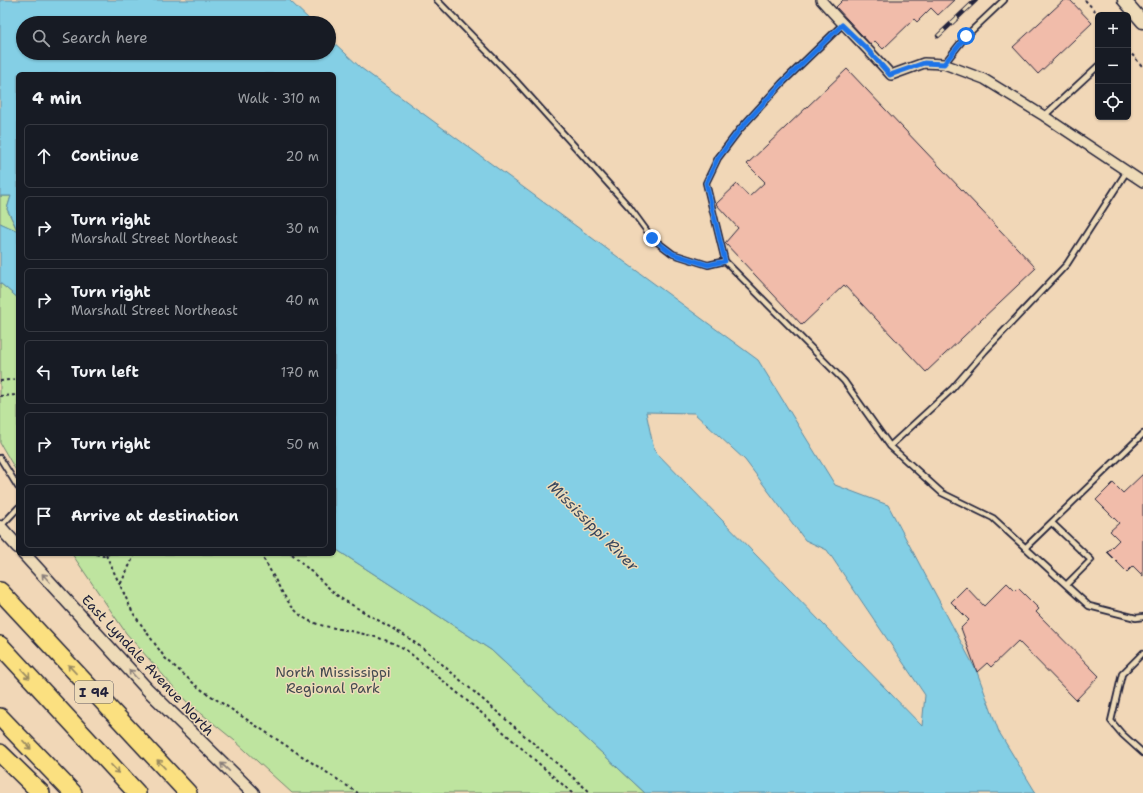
<!DOCTYPE html>
<html lang="en">
<head>
<meta charset="utf-8">
<style>
	body { margin:0; font-family:"Shantell Sans",sans-serif; background:#20242c; color:#f1f3f6 }
	.controls { position:absolute; right:12px; top:12px; display:grid; overflow:hidden; border-radius:6px; box-shadow:0 1px 3px #0004 }
	.controls button { width:36px; height:36px; display:grid; place-items:center; padding:0; border:0; border-bottom:1px solid #363941; background:#171b24; color:#f1f3f6; font:20px sans-serif }
	.stop { position:absolute; width:12px; height:12px; margin:-9px; border:3px solid #1a73e8; border-radius:50%; background:#fff }
	.stop.end { background:#1a73e8; border-color:#fff; box-shadow:0 1px 4px #0008 }
	.list { margin:0; padding:0; list-style:none }
	h2 { display:flex; justify-content:space-between; align-items:center; height:52px; margin:0; padding:0 16px; font-size:17px }
	h2 small { font-size:13px; font-weight:400; color:#9ea1a6 }
	.list li { display:grid; grid-template-columns:26px 1fr auto; gap:12px; align-items:center; box-sizing:border-box; height:64px; margin:0 8px 8px; padding:0 8px; border:1px solid #363941; border-radius:6px }
	.list b { display:block; font-size:15px; white-space:nowrap }
	.list p { margin:0; font-size:13px; white-space:nowrap; color:#9ea1a6 }
	.list em { font-size:13px; font-style:normal; color:#9ea1a6 }
	.icon { flex:none; width:22px; height:22px; fill:none; stroke:currentColor; stroke-width:2; stroke-linecap:round; stroke-linejoin:round }
	.map { position:relative; flex:none; width:1143px; height:793px; overflow:hidden }
	.search { position:absolute; background:#171b24; box-shadow:0 1px 3px #0004; left:16px; top:16px; width:320px; height:44px; display:flex; align-items:center; gap:10px; box-sizing:border-box; padding:0 14px; border-radius:22px; color:#9ea1a6; font-size:15px }
	.panel { position:absolute; background:#171b24; box-shadow:0 1px 3px #0004; left:16px; top:72px; width:320px; height:484px; border-radius:6px }
	.map>svg:first-child { display:block }
</style>
</head>
<body>
<div class="map">
<svg width="1143" height="793" viewBox="0 0 1143 793">
	<rect width="100%" height="100%" fill="#f1d7b7"/>
	<filter id="ink" filterUnits="userSpaceOnUse"><feTurbulence type="fractalNoise" baseFrequency=".025" numOctaves="2"/><feDisplacementMap in="SourceGraphic" scale="8" xChannelSelector="R" yChannelSelector="G"/><feConvolveMatrix kernelMatrix="1 2 1 2 8 2 1 2 1" color-interpolation-filters="sRGB"/></filter>
	<g filter="url(#ink)">
		<!-- green -->
		<path fill="#bee49f" stroke="#70836d" d="M0,196H11L7,209L18,232L0,223Z
			M0,283L18,298V474L0,443Z
			M334,548L491,650L645,793H292L235,741L186,701L126,633L72,554H334Z"/>
		<!-- water -->
		<path fill="#84cfe5" stroke="#5d8aa1" fill-rule="evenodd" d="M0,0H289L313,23H23V53H329V38L361,68L758,360L835,485L888,505L977,672L999,732L1036,793H645L491,650L334,548V74H18V298L0,283V223L18,231L7,209L11,196H0ZM646,412L694,413L745,460L805,540L827,550L925,695L922,726L654,450Z"/>
		<!-- building -->
		<path fill="#f1bcaa" stroke="#22223b" d="M843,0H954L938,15L931,8L917,22L914,19L883,49L875,41L871,45L836,7Z
			M1064,0H1070L1092,23L1038,74L1013,47Z
			M847,69L1036,268L926,372L844,285L802,325L725,243L738,228L716,204L737,184L749,197L765,182L747,164Z
			M1143,474V576L1133,566L1127,572L1107,552L1119,540L1110,531L1119,523L1096,500L1113,483L1123,493Z
			M1007,583L1015,591L1018,588L1039,609L1036,612L1099,676L1076,700L1018,641L991,667L987,663L977,672L961,628L969,620L951,602L966,587L984,606Z"/>
		<g fill="none" stroke-linecap="round" stroke-linejoin="round">
			<defs>
				<path id="service" d="M437,0L515,80L630,208L652,238L673,254L708,265L725,261
					M842,25L782,83L740,129L718,158L706,183L725,261L844,381L890,446L942,493L993,518L1089,606L1136,618L1143,617
					M944,64L966,36L1004,0
					M1044,116L1098,66
					M890,446L952,389L985,351L1067,264L1127,171
					M0,458L18,487
					M1052,523L1091,560L1066,585
					M0,527L18,508
					M1025,548L1143,434
					M1143,653L1122,674L1111,721L1122,734L1143,753"/>
				<path id="minor" d="M821,0C844,26 868,49 891,75L924,63L944,64L984,79L1044,116L1143,182"/>
				<path id="tertiary" d="M1124,0L1143,22
					M0,527L18,547
					M24,554L147,689L253,793"/>
				<path id="motorway" d="M0,591L188,793
					M0,645L137,793
					M0,717L73,793
					M0,753L41,793"/>
			</defs>
			<!-- service casing -->
			<use href="#service" stroke="#22223b" stroke-width="8"/>
			<!-- minor casing -->
			<use href="#minor" stroke="#22223b" stroke-width="12"/>
			<!-- tertiary casing -->
			<use href="#tertiary" stroke="#22223b" stroke-width="15"/>
			<!-- motorway casing -->
			<use href="#motorway" stroke="#22223b" stroke-width="20"/>
			<!-- path -->
			<path stroke="#22223b" stroke-width="2" stroke-dasharray="3 3" stroke-linecap="butt" d="M1085,0L1099,15
				M1128,50L1143,67
				M0,381L18,379
				M0,396L18,395
				M96,554L103,556L109,554
				M135,554L120,585L133,613L165,658L199,688L358,793
				M260,554C274,573 281,597 298,613C311,626 332,627 350,631C369,635 387,639 405,649L490,720L572,793
				M292,554L340,598L407,637L429,653L591,793
				M106,555L120,585"/>
			<!-- service -->
			<use href="#service" stroke="#eedbb8" stroke-width="4.5"/>
			<!-- minor -->
			<use href="#minor" stroke="#eedbb8" stroke-width="9"/>
			<!-- tertiary -->
			<use href="#tertiary" stroke="#eedbb8" stroke-width="12"/>
			<!-- motorway -->
			<use href="#motorway" stroke="#fbe080" stroke-width="17"/>
			<defs>
				<path id="rail" d="M938,36L976,0"/>
			</defs>
			<!-- rail casing -->
			<use href="#rail" stroke="#22223b" stroke-width="4.5"/>
			<!-- rail -->
			<use href="#rail" stroke="#eedbb8" stroke-width="3" stroke-dasharray="9" stroke-linecap="butt"/>
		</g>
		<!-- one-way arrows -->
		<defs><path id="oneway-shaft" d="M-6 0H5M1.5-3L5.5 0L1.5 3" fill="none" stroke-width="1.6" stroke-linecap="round" stroke-linejoin="round"/></defs>
		<g stroke="#887e7a">
			<use href="#oneway-shaft" transform="translate(46 578) rotate(-132)"/>
			<use href="#oneway-shaft" transform="translate(133 674) rotate(-132)"/>
			<use href="#oneway-shaft" transform="translate(225 767) rotate(-137)"/>
		</g>
		<g stroke="#998a61">
			<use href="#oneway-shaft" transform="translate(72 669) rotate(-133)"/>
			<use href="#oneway-shaft" transform="translate(26 674) rotate(47)"/>
			<use href="#oneway-shaft" transform="translate(27 745) rotate(47)"/>
			<use href="#oneway-shaft" transform="translate(161 764) rotate(-133)"/>
			<use href="#oneway-shaft" transform="translate(115 769) rotate(47)"/>
		</g>
	</g>
	<g fill="none" stroke-linecap="round" stroke-linejoin="round" filter="url(#ink)">
		<!-- route -->
		<path stroke="#1a73e8" stroke-width="5" d="M652,238L673,254L708,265L725,261L706,183L718,158L740,129L782,83L842,25L867,49L890,75L924,63L944,64L966,36"/>
	</g>
	<g text-anchor="middle" dominant-baseline="central" stroke-width="3" stroke-linejoin="round" paint-order="stroke">
		<!-- shield labels -->
		<rect fill="#eedbb8" stroke="#5f5a60" stroke-width="1" x="75" y="681" width="38" height="22" rx="3"/>
		<g font-size="13" font-weight="bold" fill="#22223b">
			<text x="94" y="692">I 94</text>
		</g>
		<!-- street labels -->
		<g font-size="14" fill="#22223b" stroke="#eedbb8">
			<text transform="translate(148 665) rotate(47)">East Lyndale Avenue North</text>
		</g>
		<!-- park labels -->
		<g font-size="14" fill="#41494f" stroke="#eedbb8">
			<text x="333" y="672">North Mississippi<tspan x="333" dy="16">Regional Park</tspan></text>
		</g>
		<!-- water labels -->
		<g font-size="15" font-style="italic" fill="#36455d" stroke="#eedbb8">
			<text transform="translate(593 526) rotate(45)">Mississippi River</text>
		</g>
	</g>
</svg>
<div class="controls">
<button>+</button>
<button>−</button>
<button><svg class="icon" aria-label="locate" viewBox="0 0 24 24"><circle cx="12" cy="12" r="6"/><path d="M12 2v4M12 18v4M2 12h4M18 12h4"/></svg></button>
</div>
<div class="stop" style="left:966px;top:36px"></div>
<div class="stop end" style="left:652px;top:238px"></div>
<div class="search"><svg class="icon" aria-label="search" viewBox="0 0 24 24"><circle cx="10" cy="10" r="6"/><path d="M15 15l6 6"/></svg>Search here</div>
<section class="panel">
<h2>4 min<small>Walk · 310 m</small></h2>
<ul class="list">
<li><svg class="icon" aria-label="ahead" viewBox="0 0 24 24"><path d="M12 20V5M6 11l6-6 6 6"/></svg><div><b>Continue</b></div><em>20 m</em></li>
<li><svg class="icon" aria-label="right" viewBox="0 0 24 24"><path d="M7 20v-9h11M14 6l5 5-5 5"/></svg><div><b>Turn right</b><p>Marshall Street Northeast</p></div><em>30 m</em></li>
<li><svg class="icon" aria-label="right" viewBox="0 0 24 24"><path d="M7 20v-9h11M14 6l5 5-5 5"/></svg><div><b>Turn right</b><p>Marshall Street Northeast</p></div><em>40 m</em></li>
<li><svg class="icon" aria-label="left" viewBox="0 0 24 24"><path d="M17 20v-9H6M10 6l-5 5 5 5"/></svg><div><b>Turn left</b></div><em>170 m</em></li>
<li><svg class="icon" aria-label="right" viewBox="0 0 24 24"><path d="M7 20v-9h11M14 6l5 5-5 5"/></svg><div><b>Turn right</b></div><em>50 m</em></li>
<li><svg class="icon" aria-label="arrive" viewBox="0 0 24 24"><path d="M6 21V4h12l-3 4 3 4H6"/></svg><div><b>Arrive at destination</b></div></li>
</ul>
</section>
</div>
</body>
</html>
